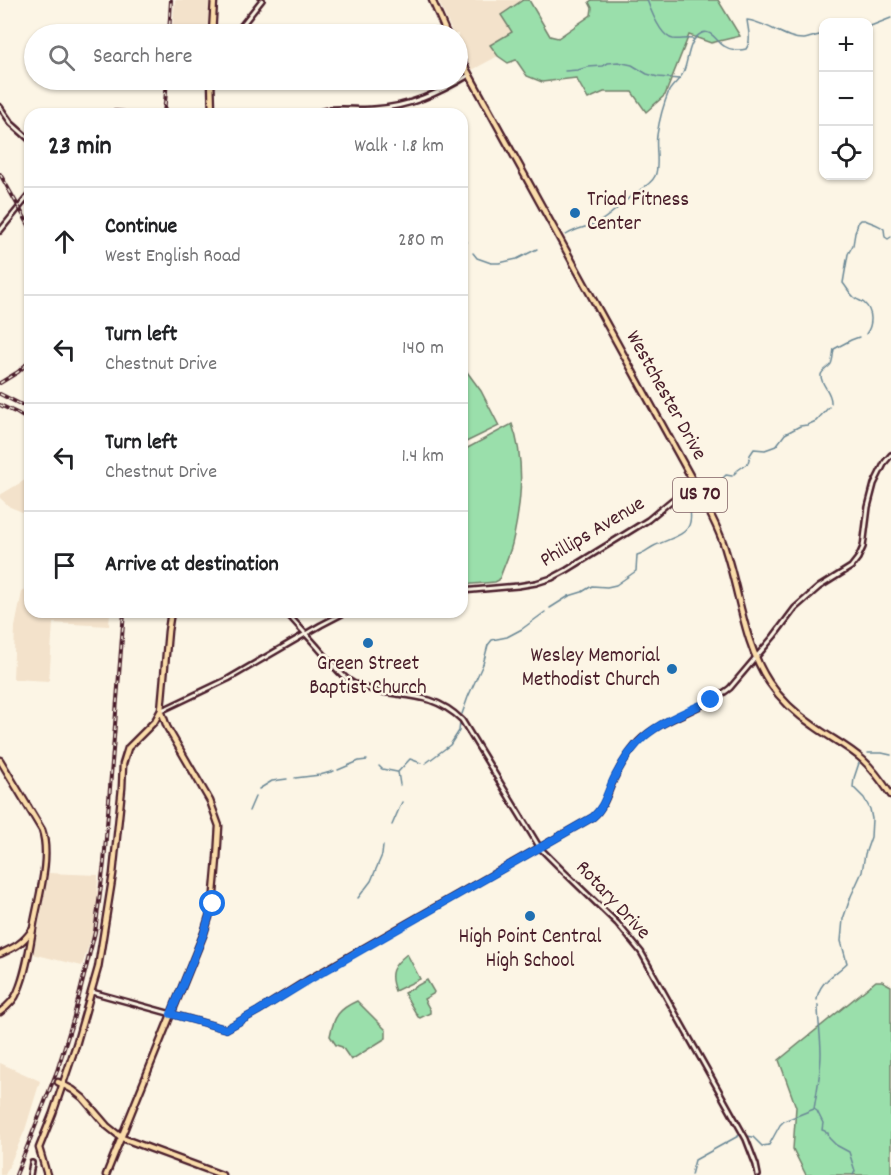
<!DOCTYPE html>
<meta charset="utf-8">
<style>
:root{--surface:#fff;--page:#f6f6f6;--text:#202124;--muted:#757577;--line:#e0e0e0}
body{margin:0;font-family:Dekko,sans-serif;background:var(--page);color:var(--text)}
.controls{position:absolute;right:18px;top:18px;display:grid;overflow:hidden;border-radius:12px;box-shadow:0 2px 4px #0004}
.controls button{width:54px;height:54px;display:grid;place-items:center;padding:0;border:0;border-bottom:2px solid var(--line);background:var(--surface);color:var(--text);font:30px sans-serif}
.stop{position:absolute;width:18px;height:18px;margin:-14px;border:4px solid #1a73e8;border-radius:50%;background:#fff}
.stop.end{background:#1a73e8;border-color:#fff;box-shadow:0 2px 6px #0008}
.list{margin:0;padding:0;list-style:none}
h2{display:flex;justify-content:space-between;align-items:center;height:78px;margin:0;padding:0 24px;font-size:26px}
h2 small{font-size:20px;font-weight:400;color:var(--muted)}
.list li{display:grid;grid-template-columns:39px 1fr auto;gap:18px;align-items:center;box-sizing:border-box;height:108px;padding:0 24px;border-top:2px solid var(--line)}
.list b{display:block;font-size:22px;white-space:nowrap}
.list p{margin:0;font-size:20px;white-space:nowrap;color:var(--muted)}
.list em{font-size:20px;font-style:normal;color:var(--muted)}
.icon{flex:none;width:33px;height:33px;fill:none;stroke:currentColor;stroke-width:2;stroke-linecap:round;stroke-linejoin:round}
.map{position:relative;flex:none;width:891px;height:1175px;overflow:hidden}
.search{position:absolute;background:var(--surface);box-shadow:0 2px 4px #0004;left:24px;top:24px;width:444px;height:66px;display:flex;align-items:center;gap:15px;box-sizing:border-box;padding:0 21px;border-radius:33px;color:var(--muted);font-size:22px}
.panel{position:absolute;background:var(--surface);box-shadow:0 2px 4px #0004;left:24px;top:108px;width:444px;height:510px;border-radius:18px}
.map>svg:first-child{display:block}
</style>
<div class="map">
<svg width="891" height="1175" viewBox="0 0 891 1175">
<rect width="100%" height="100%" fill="#fcf5e5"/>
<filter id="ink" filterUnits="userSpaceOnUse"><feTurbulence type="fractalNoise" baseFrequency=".0167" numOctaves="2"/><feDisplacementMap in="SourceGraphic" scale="12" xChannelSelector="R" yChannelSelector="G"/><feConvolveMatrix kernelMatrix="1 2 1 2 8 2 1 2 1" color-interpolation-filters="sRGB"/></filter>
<g filter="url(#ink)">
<path fill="#f3e2cb" d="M175,0H211L208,34L178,33L177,34H172Z
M438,0H523L501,15L512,33L490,45L498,56L472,70L458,44V34H453Z
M30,477V515L10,507L0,498V495Z
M30,585V612H110L109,626L53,623L49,681L13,679L15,627L22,592Z
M48,873L98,875L97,901L93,932L82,966L33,954Z
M0,1063L40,1081L25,1130L5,1175H0Z"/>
<path fill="#9adfab" stroke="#727f6b" stroke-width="1.5" d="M523,0H529L550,36L558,38L591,15L592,8L589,2L592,0H718L740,36L711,43L689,35L665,95L646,112L632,92H604L588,99L576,78L542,82L527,76L516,60L508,63L498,56L490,45L512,32L501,15Z
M462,365L481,391L499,426L462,444Z
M512,424C526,462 521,506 512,544C509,556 503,568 499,580L495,582L462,585V451Z
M407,954L420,979L395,991C388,973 392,966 407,954Z
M427,980L434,992L433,994L424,999L430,1010V1013L420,1018L418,1017L404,993Z
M876,981H882L891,986V1175H806L793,1149L796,1107L779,1060Z
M357,1001L386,1030V1038L351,1060L342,1047L336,1045L330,1036C334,1016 339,1009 357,1001Z"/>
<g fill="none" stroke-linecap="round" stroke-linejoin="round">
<path stroke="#6a8896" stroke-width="1.5" d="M647,0C651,11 661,37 673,39C680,40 686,38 693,39
M868,27L891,18
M565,71L578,70L588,67L603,66L608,63L618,62L632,65L647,74L658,77L679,79
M566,235C576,228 588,227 599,222C611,215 621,205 631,196C639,190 651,185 655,176C660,167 655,147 657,135C659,122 664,103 669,91C673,84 680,80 683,73C689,61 687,40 702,33C711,29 717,42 724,46C730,50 739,51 746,49C752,41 748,29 747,20C766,22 787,40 804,39C810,38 817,35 824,34
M462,239L467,242
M473,253L477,258L491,263H499L517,259L537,249
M866,334C873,325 873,311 864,303C861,301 857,300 855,298C850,294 847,288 843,283L848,254L853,245L855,233L858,223L861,220H865C871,223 878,224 884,229L885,237L888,239L891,237
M831,403C832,392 820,384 821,375C822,370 829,368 831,364C833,360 833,354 834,349L851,340L859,337
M704,488L716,485L726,475L732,476L738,470L748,463L750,455L754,449L765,450L776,446L785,434L800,426L807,425L816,421L829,407
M550,608L569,596L582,592L592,586L607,587L616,585L636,571L637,555C644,553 648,549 654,546C665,540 688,536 690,522C693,510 685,506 693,494
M462,714L468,697L483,664L488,645L492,640L507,637L522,629L545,612
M868,753H882L891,755
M426,763L450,745L459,731L460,722
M379,766L382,769L397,772
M338,770L359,761L367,760
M295,778L320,775L334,771
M400,785L398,772L410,759L421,763
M259,789L272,781L287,779
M249,811L255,797
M392,825L402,802
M358,898L371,881L382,855L383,846
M817,1000C818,982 835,975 847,963L841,941L843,919L851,896L862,872L865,854L871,837L872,819L870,809L864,798L853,787L854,778L859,763
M814,1109L817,1111L823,1123L822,1130L825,1131L826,1133H828L829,1138L836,1145L849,1152L855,1171L853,1175
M747,1136L753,1137L762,1146L769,1145L780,1125L784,1121L814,1109C817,1090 821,1072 821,1053C821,1037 818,1021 818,1005
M691,1175L695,1160L740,1135"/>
<defs>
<path id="minor" d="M235,34L262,0
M0,107L11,123L30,140
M107,114L116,113L125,114
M315,114C332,105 355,111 374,109C409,107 439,93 469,75
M0,231L30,194
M462,591L518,586L536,583L552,578L567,570L648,520L672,500L695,485
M286,612C297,625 309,637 320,650C330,661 340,676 353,683C392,702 426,685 462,720L540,848L564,872L617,923L641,952L746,1139L756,1165L758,1175
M161,710L167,708L228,679L321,625L346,612
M92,992L226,1029L258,1011L309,979L593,817C605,807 608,791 615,777C621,764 629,753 638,742C662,717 703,710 730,688L774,636L795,608L819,587L851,567L858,558L863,547L868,507L874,484L885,462L891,455
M30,1175L32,1163"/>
<path id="major" d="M432,0L447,34
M212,34L214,0
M458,54L698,490C708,510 720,530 726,552C740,595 744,644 769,682C781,700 796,714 814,726C830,738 848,746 863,760C874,770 883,783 891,795
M211,80L212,114
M0,760L42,830C51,856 39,896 34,923C30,945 27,970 18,991C15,999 7,1007 0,1012
M0,954C15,947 22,944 32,930
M58,1082L73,1090L83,1098L107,1126L122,1138L222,1175
M47,1175L39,1148L53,1113L76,1045L98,968L113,874L122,788L123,764L128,748L155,721L161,710
M106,1175L204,933L213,904L217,859L219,826L210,801L167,727L161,710L168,631L171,612"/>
</defs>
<use href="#minor" stroke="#4a1f2b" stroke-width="8"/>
<use href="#major" stroke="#4a1f2b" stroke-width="9"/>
<use href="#minor" stroke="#fcf5e5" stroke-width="3"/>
<use href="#major" stroke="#fbddab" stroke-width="4.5"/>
<defs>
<path id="rail" d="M169,34L171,0
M164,114L167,80
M0,174L30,227
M0,383L18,372L30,361
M0,394L30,409
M0,405L17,413L30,421
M16,1175L57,1071L73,1020L95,932L104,863L124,612"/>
</defs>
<use href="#rail" stroke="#4a1f2b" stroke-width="4"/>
<use href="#rail" stroke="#fcf5e5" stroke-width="1.5" stroke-dasharray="4.5" stroke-linecap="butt"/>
</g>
</g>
<g fill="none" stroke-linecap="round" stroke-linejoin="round" filter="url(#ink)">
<path stroke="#1a73e8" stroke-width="8" d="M213,904L204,933L171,1014L226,1029L258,1011L309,980L593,817C606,806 608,787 617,773C624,759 634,746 645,736C664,720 689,711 711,700"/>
</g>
<g fill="#1f6fb2" stroke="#fcf5e5" stroke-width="2">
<circle cx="575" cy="213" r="6"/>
<circle cx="368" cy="643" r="6"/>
<circle cx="672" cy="669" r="6"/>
<circle cx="530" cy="916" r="6"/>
</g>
<g text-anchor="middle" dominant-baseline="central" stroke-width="5" stroke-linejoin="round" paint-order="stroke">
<rect fill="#fcf5e5" stroke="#7f5f63" stroke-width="1.5" x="673" y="478" width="54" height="34" rx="4.5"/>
<g font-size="20" font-weight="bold" fill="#4a1f2b">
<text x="700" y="495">US 70</text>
</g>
<g font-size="21" fill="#4a1f2b" stroke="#fcf5e5">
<text x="587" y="201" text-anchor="start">Triad Fitness<tspan x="587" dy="24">Center</tspan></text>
<text x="660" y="657" text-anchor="end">Wesley Memorial<tspan x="660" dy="24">Methodist Church</tspan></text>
<text x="368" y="665">Green Street<tspan x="368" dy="24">Baptist Church</tspan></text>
<text x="530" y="938">High Point Central<tspan x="530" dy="24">High School</tspan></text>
</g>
<g font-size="21" fill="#4a1f2b" stroke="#fcf5e5">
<text transform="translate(665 396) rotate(61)">Westchester Drive</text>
<text transform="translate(593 533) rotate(-31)">Phillips Avenue</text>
<text transform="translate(612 901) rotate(47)">Rotary Drive</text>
</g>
</g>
</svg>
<div class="controls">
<button>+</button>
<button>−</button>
<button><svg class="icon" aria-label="locate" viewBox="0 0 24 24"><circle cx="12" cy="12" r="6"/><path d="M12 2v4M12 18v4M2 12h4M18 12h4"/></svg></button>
</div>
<div class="stop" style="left:213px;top:904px"></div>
<div class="stop end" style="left:711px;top:700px"></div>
<div class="search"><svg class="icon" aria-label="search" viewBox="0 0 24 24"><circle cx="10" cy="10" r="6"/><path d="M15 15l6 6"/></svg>Search here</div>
<section class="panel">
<h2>23 min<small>Walk · 1.8 km</small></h2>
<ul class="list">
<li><svg class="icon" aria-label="ahead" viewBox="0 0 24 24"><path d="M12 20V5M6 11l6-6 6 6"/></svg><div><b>Continue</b><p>West English Road</p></div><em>280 m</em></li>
<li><svg class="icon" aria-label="left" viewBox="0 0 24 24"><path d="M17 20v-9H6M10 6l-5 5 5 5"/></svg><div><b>Turn left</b><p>Chestnut Drive</p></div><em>140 m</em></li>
<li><svg class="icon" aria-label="left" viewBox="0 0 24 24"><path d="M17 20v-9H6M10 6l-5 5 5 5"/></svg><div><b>Turn left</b><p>Chestnut Drive</p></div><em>1.4 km</em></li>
<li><svg class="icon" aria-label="arrive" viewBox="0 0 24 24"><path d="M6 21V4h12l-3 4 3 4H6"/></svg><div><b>Arrive at destination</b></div></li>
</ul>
</section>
</div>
